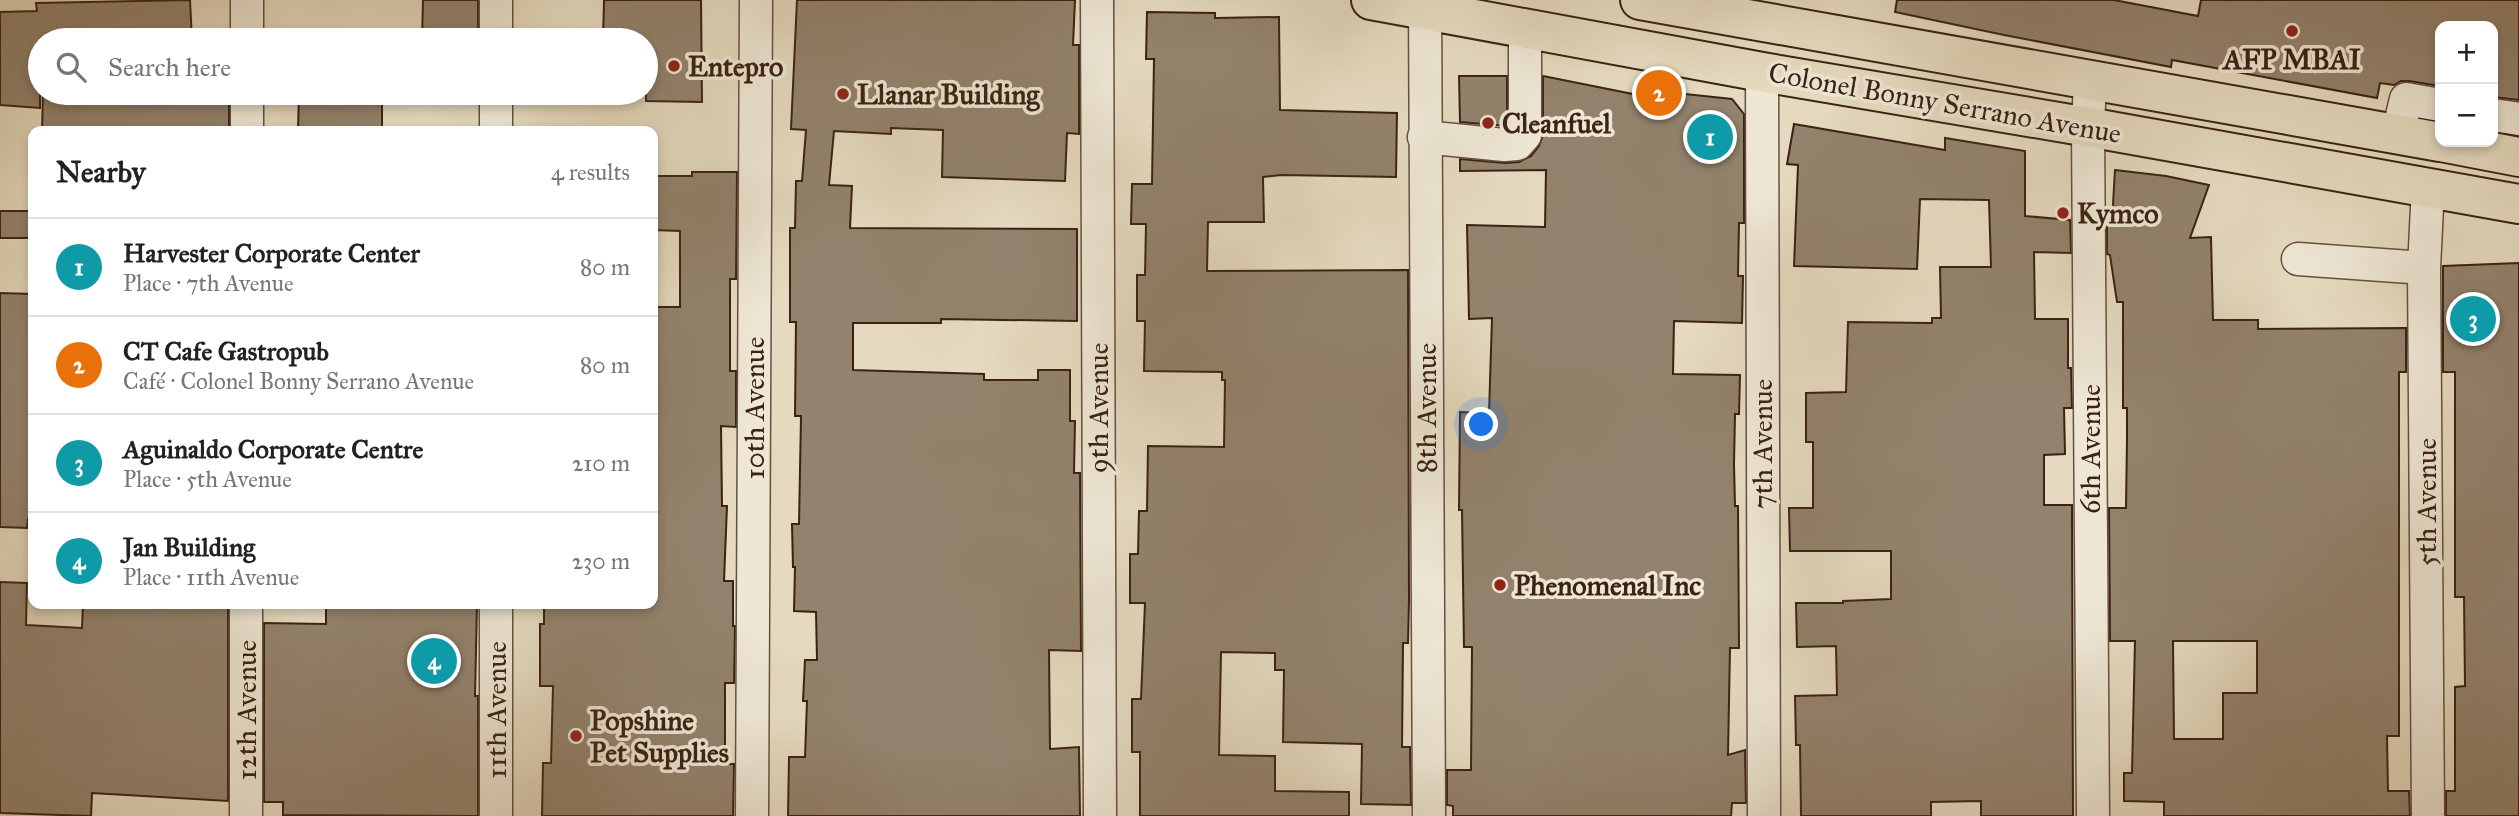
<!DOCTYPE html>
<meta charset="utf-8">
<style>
:root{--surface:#fff;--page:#f2f2f2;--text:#222;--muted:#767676;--line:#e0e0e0;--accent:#8f2418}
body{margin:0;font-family:"IM FELL Great Primer",serif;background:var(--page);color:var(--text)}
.controls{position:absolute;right:21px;top:21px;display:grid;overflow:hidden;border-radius:14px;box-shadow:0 4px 10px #0003}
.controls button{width:63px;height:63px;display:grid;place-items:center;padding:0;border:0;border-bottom:2px solid var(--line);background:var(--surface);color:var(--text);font:35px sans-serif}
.you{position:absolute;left:1482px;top:425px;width:24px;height:24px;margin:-18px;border:5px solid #fff;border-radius:50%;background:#1a73e8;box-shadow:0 0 0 10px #1a73e833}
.badge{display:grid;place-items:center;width:46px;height:46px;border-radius:50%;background:var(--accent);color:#fff;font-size:23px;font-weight:700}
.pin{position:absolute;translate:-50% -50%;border:4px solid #fff;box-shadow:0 2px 7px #0006}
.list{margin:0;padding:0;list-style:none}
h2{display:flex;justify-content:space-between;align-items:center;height:91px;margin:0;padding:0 28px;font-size:30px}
h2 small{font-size:23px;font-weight:400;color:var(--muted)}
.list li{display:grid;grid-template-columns:46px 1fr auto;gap:21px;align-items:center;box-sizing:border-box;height:98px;padding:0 28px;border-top:2px solid var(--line)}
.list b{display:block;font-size:26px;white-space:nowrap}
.list p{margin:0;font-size:23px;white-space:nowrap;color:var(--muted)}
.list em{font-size:23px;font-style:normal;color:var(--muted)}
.icon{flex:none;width:38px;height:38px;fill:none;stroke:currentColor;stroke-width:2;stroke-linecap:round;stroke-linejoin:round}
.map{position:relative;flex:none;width:2519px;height:816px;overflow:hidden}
.search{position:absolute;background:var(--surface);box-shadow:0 4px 10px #0003;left:28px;top:28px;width:630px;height:77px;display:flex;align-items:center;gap:18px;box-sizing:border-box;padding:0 24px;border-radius:38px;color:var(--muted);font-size:26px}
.panel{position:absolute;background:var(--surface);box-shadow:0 4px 10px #0003;left:28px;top:126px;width:630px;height:483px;border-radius:14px}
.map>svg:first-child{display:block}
</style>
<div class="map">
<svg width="2519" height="816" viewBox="0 0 2519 816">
<rect width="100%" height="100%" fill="#e5dabf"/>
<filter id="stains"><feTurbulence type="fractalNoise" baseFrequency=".00286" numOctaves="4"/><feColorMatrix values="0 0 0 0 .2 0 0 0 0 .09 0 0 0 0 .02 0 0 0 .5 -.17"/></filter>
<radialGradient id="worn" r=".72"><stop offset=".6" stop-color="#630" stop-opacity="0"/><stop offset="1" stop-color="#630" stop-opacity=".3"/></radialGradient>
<path fill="#93826d" stroke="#3b2214" stroke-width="2" fill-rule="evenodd" d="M190,0L192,40H40V108L0,105V12L37,11L36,3Z
M423,0H478V40H422Z
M604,0H701L702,102L646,101V40H603Z
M797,0H1075L1073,45H1079V134L1067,133L1065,181L942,177L943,130L891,128V134L834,131L829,185L852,186L850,228L1077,229V321L941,319V323H853V370L984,374V380H1038V370H1070V421H1075L1074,473H1080L1081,651L1049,650L1050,749L1079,747L1080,816H788L789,757H805L807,701H803L805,660H817L816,612L794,611L795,567H793L792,524H799L801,416H795L796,322H790V228H795L796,181H802L806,130L791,129Z
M1897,0H2114L2198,16L2201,0H2519V100L2493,97V26H2440V86L2409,81H2401L2394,85L2380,83L2377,98L2172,60L2171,67L2004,35L1895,12Z
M1147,12L1215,13V18L1279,17L1280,110L1397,113L1396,177L1281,175L1263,177L1264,222H1208L1207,271L1408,270L1409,601L1408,643H1403L1402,747H1410L1411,805L1361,804L1362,744L1283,742L1284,670H1275V653L1221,652L1219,755L1275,756V791L1349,792V816H1140V752H1132V699H1141L1145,603H1130V554H1138L1139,511H1147L1148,446L1224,447L1225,380H1222V372L1144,371L1145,321H1137V275H1145L1146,224H1131L1132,184H1152L1154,59H1146Z
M1459,76H1507V126L1460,122Z
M1543,76L1648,97V90L1732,99L1744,114V223H1739L1738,276H1743L1742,323L1674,321L1673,374L1740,375L1739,414H1735L1734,464L1735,506H1738L1739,648H1730L1728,755L1745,750L1746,803H1732L1731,816H1453V806L1447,805V770H1471L1472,647H1464L1462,510H1459L1460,412L1489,413L1492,318L1469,319L1467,225L1545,227L1546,170L1460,171V159L1505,163L1519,162L1531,156L1539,146L1543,135Z
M43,93H229V131H42Z
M299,93H382V131H298Z
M1794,124L1945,150V138L2025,151V216L2070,220L2071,253L2034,252L2035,319H2068V368H2071L2072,408H2064L2065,454L2044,455V505H2072L2073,816H1981V801L1931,802V816H1801L1800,745H1796L1795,696L1837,695L1836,646L1797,647L1796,603H1843V601L1891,599V551H1790L1789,508H1813V442H1806V393L1846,392L1848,322L1932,323V318H1941L1940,267H1991L1989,200L1920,199L1917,269L1794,266L1798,165L1787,164Z
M2115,170L2166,176L2209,185L2190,238L2211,237L2213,320H2258V329L2406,328V372H2399V736H2387L2388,791H2409L2410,816H2164V802L2124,801V773H2132L2135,641H2110L2109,508H2126L2127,439V408H2123V302H2117L2110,255L2107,254V222L2116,223L2113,204ZM2173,641H2257V693H2223V739H2174Z
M692,172H737L736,279H730V371H736V427L721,426L722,506H727L724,581H733V626H735L734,683H725V764H734L733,816H542L543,763H551L553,686H540V624H544V604H653V307H680V231L653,230V176H692Z
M0,211H33V238H0Z
M2519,263V816H2446V791H2455V687L2465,686L2464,597H2455V372H2443V266Z
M0,293L33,294V519H28L27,528L0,527Z
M0,582L27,583L26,625L82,628L83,604H228V801L92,793L91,816L0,813Z
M326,604H477L475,696H478V816L283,815V802H264V623L326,624Z"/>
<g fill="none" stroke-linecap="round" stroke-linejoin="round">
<defs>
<path id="minor" d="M496,0V40
M1097,0L1100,816
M1425,0L1429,816
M247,40V0
M1762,72L1764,816
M2090,81L2088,127L2093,816
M496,93V131
M2493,115L2519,119
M247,131V93
M2398,133L2406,99L2440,105
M1424,137L1504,145L1517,144L1525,135V29
M2298,259L2424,268
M496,604V816
M246,816V604
M752,816L756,0
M2428,816L2424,268L2428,187"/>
<path id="major" d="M1371,0L1762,72L2088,127L2519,204
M1640,0L2440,142
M2441,142L2519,157"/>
</defs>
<use href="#minor" stroke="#66503f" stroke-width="35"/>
<use href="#major" stroke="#3b2214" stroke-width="42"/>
<use href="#minor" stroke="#eee7d5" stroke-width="32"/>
<use href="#major" stroke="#e5dabf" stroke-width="38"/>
</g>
<g fill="#8f2418" stroke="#eee7d5" stroke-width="2.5">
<circle cx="2292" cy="31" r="7"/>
<circle cx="674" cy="66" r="7"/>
<circle cx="843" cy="94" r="7"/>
<circle cx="1488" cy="123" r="7"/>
<circle cx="2063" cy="213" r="7"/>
<circle cx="1500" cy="585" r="7"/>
<circle cx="576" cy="736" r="7"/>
</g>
<g text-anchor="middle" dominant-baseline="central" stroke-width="7" stroke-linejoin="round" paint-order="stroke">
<g font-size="28" font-weight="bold" fill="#3b2214" stroke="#eee7d5" text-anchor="start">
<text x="2292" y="59" text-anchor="middle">AFP MBAI</text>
<text x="688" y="66">Entepro</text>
<text x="857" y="94">Llanar Building</text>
<text x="1502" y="123">Cleanfuel</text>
<text x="2077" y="213">Kymco</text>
<text x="1514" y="585">Phenomenal Inc</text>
<text x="590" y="720">Popshine<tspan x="590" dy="32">Pet Supplies</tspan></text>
</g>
<g font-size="28" fill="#3b2214" stroke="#eee7d5">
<text transform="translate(1945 103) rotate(10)">Colonel Bonny Serrano Avenue</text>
<text transform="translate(754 408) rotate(-90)">10th Avenue</text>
<text transform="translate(1098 408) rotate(-90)">9th Avenue</text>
<text transform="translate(1426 408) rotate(-90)">8th Avenue</text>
<text transform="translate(1762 444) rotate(-90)">7th Avenue</text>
<text transform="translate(2090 449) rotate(-90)">6th Avenue</text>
<text transform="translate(2426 502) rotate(-90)">5th Avenue</text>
<text transform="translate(246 710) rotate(-90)">12th Avenue</text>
<text transform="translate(496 710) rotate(-90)">11th Avenue</text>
</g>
</g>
<rect width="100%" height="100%" filter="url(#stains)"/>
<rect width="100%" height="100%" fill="url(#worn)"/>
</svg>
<div class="controls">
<button>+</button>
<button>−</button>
</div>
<div class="you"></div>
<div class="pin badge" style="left:1710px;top:137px;background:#0f9aa8">1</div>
<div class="pin badge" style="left:1659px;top:93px;background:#e8710a">2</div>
<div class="pin badge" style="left:2473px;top:319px;background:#0f9aa8">3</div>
<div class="pin badge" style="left:434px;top:661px;background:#0f9aa8">4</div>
<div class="search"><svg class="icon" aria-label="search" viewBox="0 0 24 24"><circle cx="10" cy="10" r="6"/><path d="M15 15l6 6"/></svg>Search here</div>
<section class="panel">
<h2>Nearby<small>4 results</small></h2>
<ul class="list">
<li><span class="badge" style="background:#0f9aa8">1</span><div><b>Harvester Corporate Center</b><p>Place · 7th Avenue</p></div><em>80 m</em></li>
<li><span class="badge" style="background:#e8710a">2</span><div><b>CT Cafe Gastropub</b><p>Café · Colonel Bonny Serrano Avenue</p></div><em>80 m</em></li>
<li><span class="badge" style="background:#0f9aa8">3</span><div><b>Aguinaldo Corporate Centre</b><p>Place · 5th Avenue</p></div><em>210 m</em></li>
<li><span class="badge" style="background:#0f9aa8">4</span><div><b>Jan Building</b><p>Place · 11th Avenue</p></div><em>230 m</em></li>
</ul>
</section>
</div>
